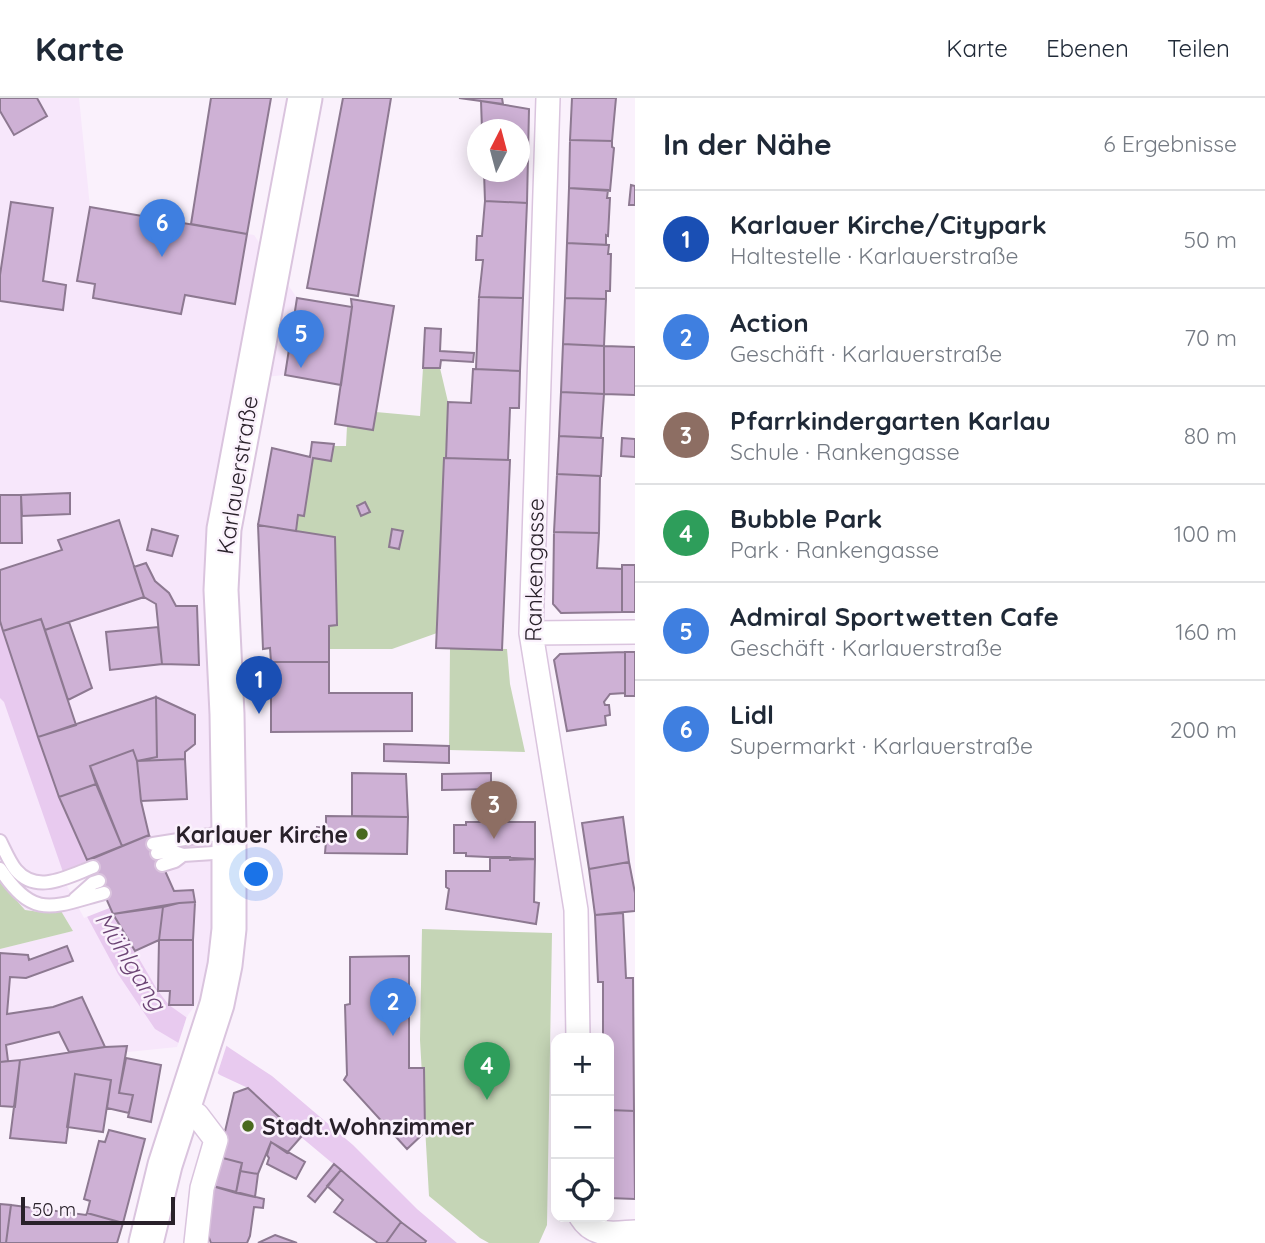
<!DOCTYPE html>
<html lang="de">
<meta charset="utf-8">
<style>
:root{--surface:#fff;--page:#f6f6f7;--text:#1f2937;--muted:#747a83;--line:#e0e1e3;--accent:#d93025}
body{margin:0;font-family:Quicksand,sans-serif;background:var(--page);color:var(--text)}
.controls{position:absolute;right:21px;bottom:21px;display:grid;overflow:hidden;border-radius:14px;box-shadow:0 4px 18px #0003}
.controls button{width:63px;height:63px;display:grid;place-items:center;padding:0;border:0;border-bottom:2px solid var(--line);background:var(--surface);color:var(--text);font:35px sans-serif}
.compass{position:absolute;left:467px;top:21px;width:63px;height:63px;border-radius:50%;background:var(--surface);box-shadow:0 4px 18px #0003;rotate:6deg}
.scale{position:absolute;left:21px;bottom:18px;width:154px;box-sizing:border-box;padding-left:7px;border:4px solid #29212a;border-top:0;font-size:19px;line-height:24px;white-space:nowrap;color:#29212a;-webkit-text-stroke:5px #faf1fc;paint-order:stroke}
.you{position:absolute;left:257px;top:777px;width:24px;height:24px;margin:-18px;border:5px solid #fff;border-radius:50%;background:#1a73e8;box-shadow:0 0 0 10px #1a73e833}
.badge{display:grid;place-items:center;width:46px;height:46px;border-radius:50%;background:var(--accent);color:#fff;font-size:23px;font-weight:700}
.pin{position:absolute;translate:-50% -58px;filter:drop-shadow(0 2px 4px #0008)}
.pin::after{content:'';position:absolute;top:37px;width:24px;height:21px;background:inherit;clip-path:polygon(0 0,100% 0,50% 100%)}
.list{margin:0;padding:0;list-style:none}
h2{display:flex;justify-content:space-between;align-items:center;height:91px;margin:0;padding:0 28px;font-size:30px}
h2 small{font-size:23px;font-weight:400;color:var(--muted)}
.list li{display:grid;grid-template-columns:46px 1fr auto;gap:21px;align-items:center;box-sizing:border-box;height:98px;padding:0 28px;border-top:2px solid var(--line)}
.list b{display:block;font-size:26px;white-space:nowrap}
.list p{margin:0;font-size:23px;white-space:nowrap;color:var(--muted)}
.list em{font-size:23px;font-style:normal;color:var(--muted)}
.icon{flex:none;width:38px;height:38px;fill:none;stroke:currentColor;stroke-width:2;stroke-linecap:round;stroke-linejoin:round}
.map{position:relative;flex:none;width:635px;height:1145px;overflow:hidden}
header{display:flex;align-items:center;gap:42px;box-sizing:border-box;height:98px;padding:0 35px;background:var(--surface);border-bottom:2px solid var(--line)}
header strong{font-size:33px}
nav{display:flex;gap:38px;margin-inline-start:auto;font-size:24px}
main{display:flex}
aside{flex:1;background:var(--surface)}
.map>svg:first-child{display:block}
</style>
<header>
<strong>Karte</strong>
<nav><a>Karte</a><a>Ebenen</a><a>Teilen</a></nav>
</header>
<main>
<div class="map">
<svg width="635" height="1145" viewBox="0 0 635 1145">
<rect width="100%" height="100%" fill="#faf1fc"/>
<path fill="#f7e7fb" d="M0,0H79L90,109L254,137L297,200L352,209L341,287L285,277L253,280L228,408L225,867L188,917L177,949L0,967V851L73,833L61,813L48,815L25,812L0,784Z"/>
<path fill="#c5d5b6" d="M423,270H440L448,304L437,535L392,551H329V528L337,527L296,433L298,417L303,418L313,360L331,363L334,348H346L347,328L373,332L376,314L420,318Z
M450,550L507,551L510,586L525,654L449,652Z
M0,784L25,812L48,815L61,813L73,833L0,851Z
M422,831L552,835L547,1127L539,1145H489L480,1140L429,1098L420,942Z"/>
<path fill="#e8caef" d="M0,523L59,699L113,816L158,893L169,907L231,951L272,978L353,1047L417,1111L457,1145H428L301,1039L248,990L220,977L182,947L155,931L118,876L63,774L4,604L0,600Z"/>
<path fill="#faf1fc" d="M89,762L112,809L84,820L60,775Z
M187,918L199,924L227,946L217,977L179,949L178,946Z"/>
<path fill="#ceb1d5" stroke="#8d7991" stroke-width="2" d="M0,0H37L47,18L14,37L0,13Z
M211,0H271L247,136L191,126Z
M343,0H391L358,198L307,190Z
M459,0H502L503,6Z
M572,0H616L612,43L570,42Z
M481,3L529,11L527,105L485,103L484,74H520V32H482Z
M570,42L612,43V49L614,50L610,93L569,90Z
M631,87L635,88V107H629Z
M569,90L608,92L607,100H610L608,138L606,137V147L567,145Z
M485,103L527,105L523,200L479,199L483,162H476L477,138H482Z
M11,104L53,110L43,183L66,187L63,212L0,203V177Z
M90,109L247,136L235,206L185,197L181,216L93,200L95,186L77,183Z
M567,145L609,147L608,156H611L610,193H606V201L565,200Z
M479,199L523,200L520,273L476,271Z
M297,200L352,209L341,287L285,277Z
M565,200L606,201L604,248L563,246Z
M351,201L394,208L373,332L335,326L352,209Z
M425,230L441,231L440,253L474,255L473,264L441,262L440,270H423Z
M563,246L604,248V296L561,294Z
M604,248L635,249V297L604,296Z
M473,271L520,273L519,310H510L508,362L446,360L448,304L471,305Z
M561,294L604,296L601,340L559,338Z
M559,338L603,340L601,378L557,376Z
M622,340L635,341V359L621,358Z
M312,344L334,346L331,363L313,360L304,418L298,417L296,433L258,427L272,350L310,359Z
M444,360L510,362L502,552L436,550Z
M557,376L600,378L599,435L554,434Z
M70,395V416L22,418L21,397Z
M0,397H21L22,445H0Z
M365,404L370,414L361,418L357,408Z
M119,422L144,499L45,532L41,521L3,533L0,523V472L62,452L58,442Z
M258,427L335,439L337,527L329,528V564H271L270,550L263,551Z
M152,431L178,438L172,458L147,452Z
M392,431L403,433L399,451L389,449Z
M554,434L599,435L597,470L622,471V514L561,515L553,506Z
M146,465L155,483L169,495L176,508H197L199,567L162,566L156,506L144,499L134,469Z
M622,467H635V514H622Z
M41,521L76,627L38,639L3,533Z
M69,524L92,590L68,602L45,532Z
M158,529L162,566L110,572L106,534Z
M625,554H635V598H625Z
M625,554V595L610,596L604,604L605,607H609L610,617L605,618L606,627L567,633L554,562L560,556Z
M271,564H329V595H412V633L271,634Z
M156,599L195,617V646L185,654V661L137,663L157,659Z
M156,599L157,659L137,663L133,652L90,668L96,686L59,699L38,639Z
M384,646L449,648V665L384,663Z
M133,652L137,663L141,703L149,737L122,748L90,668Z
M185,661L187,701L141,703L137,663Z
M352,675L406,676L408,719L352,718Z
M491,675V691L442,692V676Z
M96,686L122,748L87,762L59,699Z
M326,718L408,719L407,756L325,755L326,743H316L317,729L326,730Z
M623,719L629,764L589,771L582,725Z
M466,724H535V761L466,758V755H454V727H466Z
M149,737L174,793L193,792L195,804L179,805L113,816L89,762Z
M510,759V762L535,761L534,804L539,805L536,826L446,811L449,791L446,789V773H490V760Z
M629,764L635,795V813L595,817L589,771Z
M195,804L193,842H159L163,809L179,805Z
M163,809L159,842L135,853L113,816Z
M623,815L626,880H633L634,1013L609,1012V940H603V884H598L595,817Z
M159,842H193V907H169L170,893H158Z
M67,848L73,863L26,880L10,879L7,916L53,909L82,899L105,949L69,954L59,934L6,947L8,963L0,964V855L28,857L29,862Z
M409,858V970H424L425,1034L407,1051L344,982L347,977L345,907L350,906V859Z
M127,948L119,995L133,997L129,1015L107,1010L111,982L75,976L66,1045L10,1040L20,962L105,949Z
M126,960L161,967L151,1024L128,1019L133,997L119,995Z
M20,962L15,1009L0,1008V964Z
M75,976L111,982L103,1034L67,1029Z
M248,990L301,1039L287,1055L271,1044L258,1076L240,1073L242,1065L219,1059L234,995Z
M609,1012L634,1013L635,1101L609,1100Z
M109,1032L145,1041L123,1125L87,1115L90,1103L84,1101L99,1043L105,1044Z
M271,1044L305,1064L296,1081L267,1066L269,1060L267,1057Z
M219,1059L242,1065L236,1095L209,1087Z
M334,1066L341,1072L315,1104L308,1098Z
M341,1072L401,1124L386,1145H378L334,1114L343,1102L327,1088Z
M240,1073L258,1076L255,1099L236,1095Z
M209,1087L264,1101L263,1110L254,1109L250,1138L247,1145H211L208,1137Z
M0,1106L11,1107L6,1145H0Z
M11,1107L86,1117L87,1115L123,1125L117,1145H6Z
M401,1124L426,1143L425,1145H386Z
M275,1137L297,1145H258Z"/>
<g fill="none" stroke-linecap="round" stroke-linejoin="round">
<defs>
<path id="lane" d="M0,743C5,753 10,765 16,772C37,797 69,778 93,769
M153,746L229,734
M157,755L171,753L183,757L229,754
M162,767L175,763L183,757
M0,771C34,822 52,809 104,795
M75,801L93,785L99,783"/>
<path id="street" d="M548,0L531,535L576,812L578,940
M531,535L635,534
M184,1011L197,1017L216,1042L202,1090L196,1145
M581,1119C594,1140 614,1135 635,1134"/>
<path id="secondary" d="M146,1145L165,1067L217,906L225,867L229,831V734L227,616L221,492L224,431L305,0"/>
</defs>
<use href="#lane" stroke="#dac4de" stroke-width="16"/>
<use href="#street" stroke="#dac4de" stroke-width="26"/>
<use href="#secondary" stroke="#dac4de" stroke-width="37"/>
<use href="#lane" stroke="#fff" stroke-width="12"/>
<use href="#street" stroke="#fff" stroke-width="23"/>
<use href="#secondary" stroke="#fff" stroke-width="33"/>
</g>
<g fill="#49691f" stroke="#faf1fc" stroke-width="2.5">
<circle cx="362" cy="736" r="7"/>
<circle cx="248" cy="1028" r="7"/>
</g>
<g text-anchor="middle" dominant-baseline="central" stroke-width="5" stroke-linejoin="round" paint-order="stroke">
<g font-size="23" fill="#29212a" stroke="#faf1fc">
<text transform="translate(237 377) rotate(-81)">Karlauerstraße</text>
<text transform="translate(534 472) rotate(-89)">Rankengasse</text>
</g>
<g font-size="23" font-weight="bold" fill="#29212a" stroke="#faf1fc" text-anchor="end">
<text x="348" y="736">Karlauer Kirche</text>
<text x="262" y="1028" text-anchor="start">Stadt.Wohnzimmer</text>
</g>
<g font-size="24" font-style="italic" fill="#6c4575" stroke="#faf1fc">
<text transform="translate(131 863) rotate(58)">Mühlgang</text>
</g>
</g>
</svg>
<div class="controls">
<button>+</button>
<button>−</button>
<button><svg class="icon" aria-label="locate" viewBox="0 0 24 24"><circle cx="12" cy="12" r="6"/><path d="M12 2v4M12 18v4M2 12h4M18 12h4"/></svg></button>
</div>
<svg class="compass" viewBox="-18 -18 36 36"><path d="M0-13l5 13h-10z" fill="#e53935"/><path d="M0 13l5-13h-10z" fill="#747a83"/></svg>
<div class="scale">50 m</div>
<div class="you"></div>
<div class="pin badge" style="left:259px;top:616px;background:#1a4fb4">1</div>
<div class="pin badge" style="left:393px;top:938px;background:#3f7fe0">2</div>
<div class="pin badge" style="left:494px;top:741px;background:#8d6e63">3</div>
<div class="pin badge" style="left:487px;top:1002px;background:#2e9e5b">4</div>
<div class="pin badge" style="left:301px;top:270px;background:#3f7fe0">5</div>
<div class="pin badge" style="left:162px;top:159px;background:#3f7fe0">6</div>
</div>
<aside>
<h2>In der Nähe<small>6 Ergebnisse</small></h2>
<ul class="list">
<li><span class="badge" style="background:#1a4fb4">1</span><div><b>Karlauer Kirche/Citypark</b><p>Haltestelle · Karlauerstraße</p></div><em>50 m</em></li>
<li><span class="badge" style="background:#3f7fe0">2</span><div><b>Action</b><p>Geschäft · Karlauerstraße</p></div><em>70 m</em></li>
<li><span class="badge" style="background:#8d6e63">3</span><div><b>Pfarrkindergarten Karlau</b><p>Schule · Rankengasse</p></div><em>80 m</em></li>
<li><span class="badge" style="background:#2e9e5b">4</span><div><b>Bubble Park</b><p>Park · Rankengasse</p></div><em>100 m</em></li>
<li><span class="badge" style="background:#3f7fe0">5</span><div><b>Admiral Sportwetten Cafe</b><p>Geschäft · Karlauerstraße</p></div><em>160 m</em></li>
<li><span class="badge" style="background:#3f7fe0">6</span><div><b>Lidl</b><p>Supermarkt · Karlauerstraße</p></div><em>200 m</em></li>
</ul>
</aside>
</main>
